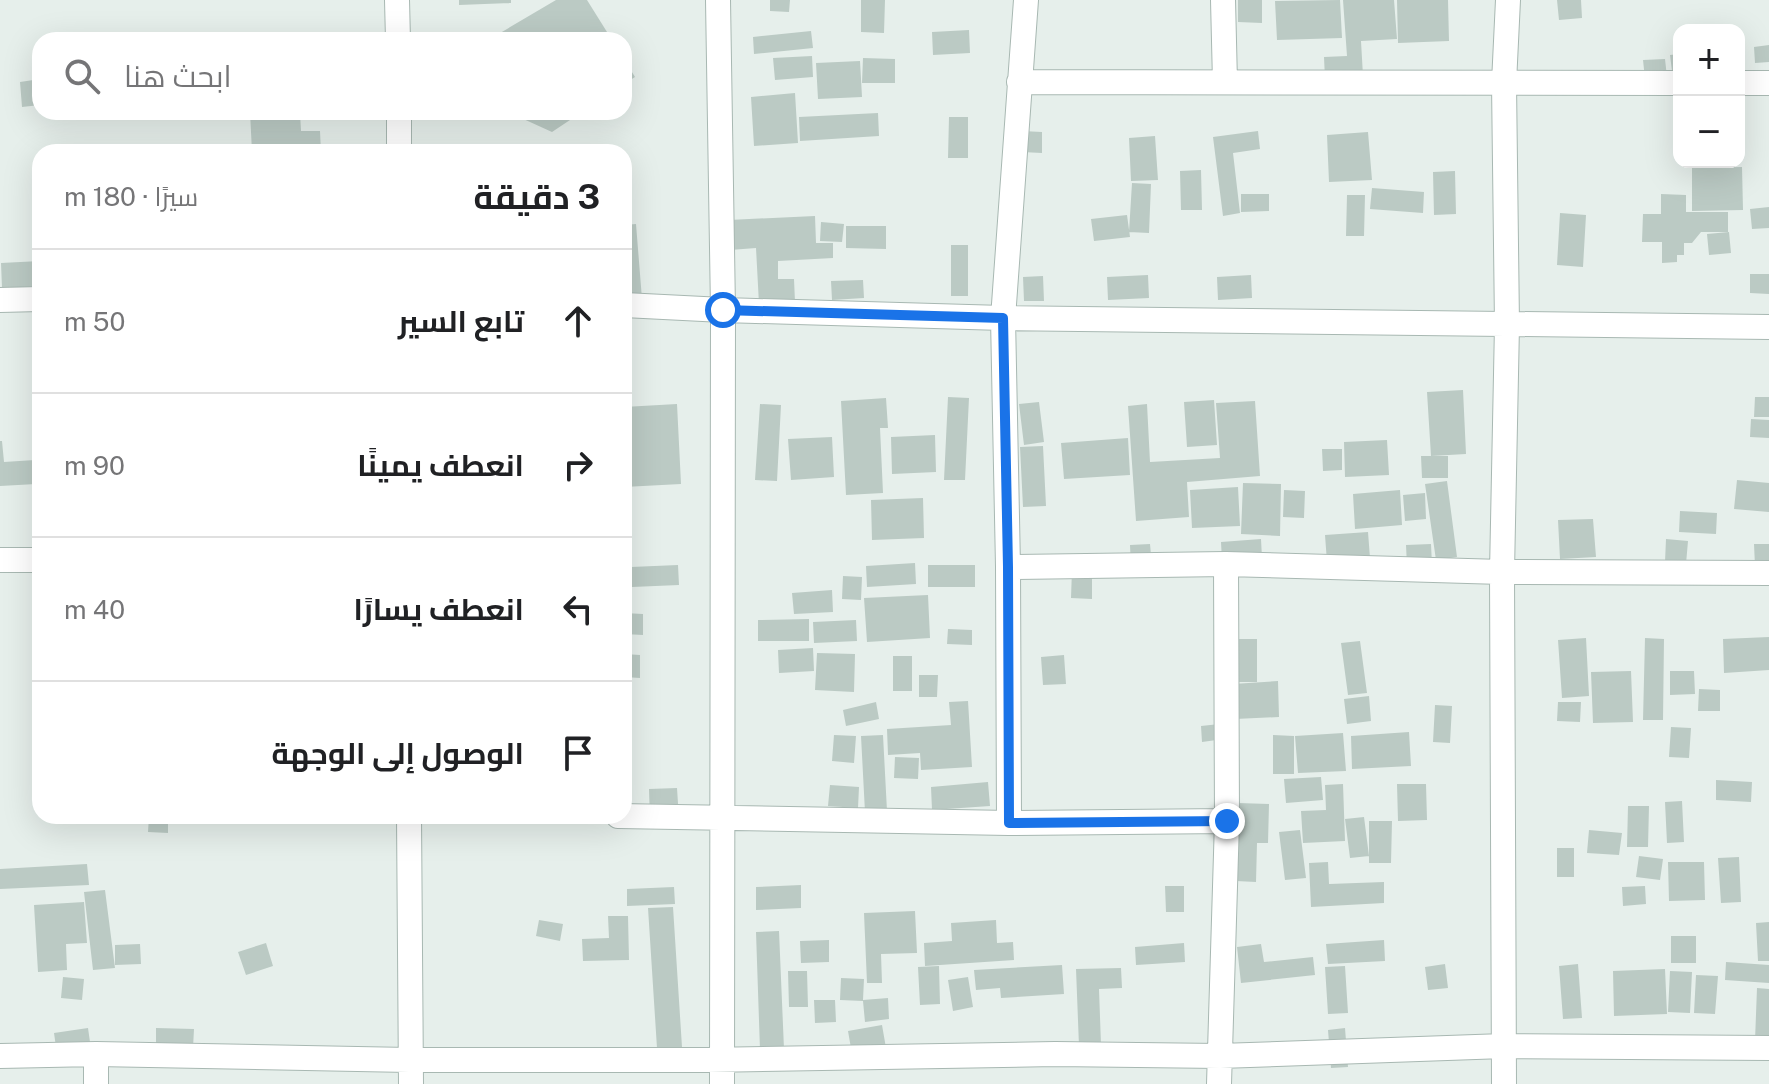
<!DOCTYPE html>
<html lang="ar">
<meta charset="utf-8">
<style>
:root{--surface:#fff;--page:#f2f2f2;--text:#202124;--muted:#757577;--line:#e0e0e0}
body{margin:0;font-family:"Public Sans",Cairo,sans-serif;background:var(--page);color:var(--text);direction:rtl}
.controls{position:absolute;right:24px;top:24px;display:grid;overflow:hidden;border-radius:16px;box-shadow:0 8px 32px #0002}
.controls button{width:72px;height:72px;display:grid;place-items:center;padding:0;border:0;border-bottom:2px solid var(--line);background:var(--surface);color:var(--text);font:40px sans-serif}
.stop{position:absolute;width:24px;height:24px;margin:-18px;border:6px solid #1a73e8;border-radius:50%;background:#fff}
.stop.end{background:#1a73e8;border-color:#fff;box-shadow:0 2px 8px #0008}
.list{margin:0;padding:0;list-style:none}
h2{display:flex;justify-content:space-between;align-items:center;height:104px;margin:0;padding:0 32px;font-size:34px}
h2 small{font-size:26px;font-weight:400;color:var(--muted)}
.list li{display:grid;grid-template-columns:52px 1fr auto;gap:24px;align-items:center;box-sizing:border-box;height:144px;padding:0 32px;border-top:2px solid var(--line)}
.list b{display:block;font-size:30px;white-space:nowrap}
.list em{font-size:26px;font-style:normal;color:var(--muted)}
.icon{flex:none;width:44px;height:44px;fill:none;stroke:currentColor;stroke-width:2;stroke-linecap:round;stroke-linejoin:round}
.map{position:relative;flex:none;width:1769px;height:1084px;overflow:hidden;direction:ltr}
.search{position:absolute;background:var(--surface);box-shadow:0 8px 32px #0002;left:32px;top:32px;width:600px;height:88px;display:flex;align-items:center;gap:20px;box-sizing:border-box;padding:0 28px;border-radius:24px;color:var(--muted);font-size:30px}
.panel{position:absolute;background:var(--surface);box-shadow:0 8px 32px #0002;left:32px;top:144px;width:600px;height:680px;border-radius:24px;direction:rtl}
.map>svg:first-child{display:block}
</style>
<div class="map">
<svg width="1769" height="1084" viewBox="0 0 1769 1084">
<rect width="100%" height="100%" fill="#e6efeb"/>
<path fill="#bbcac4" d="M459,0H511V3L459,5Z
M556,0H587L612,40H496L495,36Z
M770,0H790L789,12L770,11Z
M861,0H885L884,33L861,32Z
M1238,0H1262V23L1238,22Z
M1340,0L1342,38L1277,40L1275,1Z
M1343,0H1394L1397,39L1361,41L1363,76L1325,79L1324,57L1347,56Z
M1397,0H1448L1449,41L1398,43Z
M1557,0H1581L1582,18L1559,20Z
M969,30L970,53L933,55L932,32Z
M811,31L813,48L754,54L753,37Z
M1769,45V62L1755,63L1754,47Z
M1679,54V70L1672,71L1670,55Z
M812,56L813,77L775,80L773,58Z
M863,58L895,59V83H862Z
M624,59L635,77L624,84Z
M1665,59L1667,77L1645,79L1643,60Z
M860,61L862,97L818,99L816,63Z
M40,79V105L22,107L20,82Z
M795,93L798,143L754,146L751,97Z
M250,112H300L301,131H320L321,152H252Z
M508,112H582L552,132Z
M878,113L879,136L800,141L799,117Z
M949,117H968V158H948Z
M1022,131L1042,132V153L1022,152Z
M1258,131L1260,149L1233,153L1240,213L1223,216L1213,137Z
M1368,132L1372,180L1329,182L1327,135Z
M1155,136L1158,180L1131,181L1129,138Z
M1742,167L1743,210L1692,211V168Z
M1201,170L1202,210H1181L1180,171Z
M1455,171L1456,214L1434,215L1433,172Z
M1132,183L1151,184L1149,233L1129,232Z
M1372,188L1424,192L1423,213L1370,209Z
M1241,194H1269V211L1241,212Z
M1661,194L1686,195V212H1728V232H1701L1692,243H1684V255H1677V262L1662,263V242H1642L1643,214H1661Z
M1347,195H1365L1364,236H1346Z
M1769,207V228L1752,229L1750,209Z
M1560,213L1586,215L1583,267L1557,265Z
M1127,215L1130,237L1094,241L1091,219Z
M815,216L816,243H833V258L778,261V279H794L795,302L759,304L756,248L730,250L729,220Z
M821,222L844,224L842,242L820,241Z
M636,224L642,299L624,300V225Z
M846,226H886V249L846,248Z
M1729,232L1731,253L1709,255L1707,234Z
M951,245H968V296H951Z
M40,261V286L2,288L1,263Z
M1750,274H1769V294L1750,293Z
M1148,275L1149,298L1108,300L1107,277Z
M1251,275L1252,298L1218,300L1217,277Z
M1043,276L1044,301H1024L1023,277Z
M863,280L864,298L832,300L831,281Z
M1463,390L1466,454L1431,456L1427,392Z
M948,397L969,398L965,480H944Z
M1755,397H1769V417H1754Z
M886,398L888,428H880L883,493L846,495L841,401Z
M1214,400L1217,445L1187,447L1184,402Z
M1255,401L1260,476L1187,482L1189,517L1136,521L1128,406L1147,404L1150,462L1220,458L1216,403Z
M1039,402L1044,442L1024,445L1019,404Z
M677,404L681,484L624,487V407Z
M760,404L781,405L777,481L755,480Z
M1751,419L1769,420V438L1750,437Z
M935,435L936,472L892,474L891,437Z
M832,437L834,477L791,480L788,439Z
M1128,438L1130,475L1064,479L1061,443Z
M1387,440L1389,475L1345,477L1344,442Z
M0,441H2L4,462L35,460L36,484L0,486Z
M1043,446L1046,506L1023,507L1020,447Z
M1322,449H1342V470L1323,471Z
M1421,456H1448V478H1422Z
M1737,480L1769,483V512L1734,509Z
M1447,481L1457,557L1436,560L1425,484Z
M1243,483L1281,484L1280,536L1241,534Z
M1238,487L1240,526L1192,528L1190,490Z
M1284,490L1305,491L1304,518L1283,517Z
M1400,490L1402,525L1355,529L1353,494Z
M1425,493L1426,519L1405,521L1403,495Z
M923,498L924,538L872,540L871,500Z
M1680,511L1717,513L1716,534L1679,532Z
M1593,519L1596,557L1560,559L1558,520Z
M1368,532L1370,558L1327,562L1325,535Z
M1261,539L1262,558L1222,561L1221,542Z
M1666,539L1688,541L1686,564L1665,562Z
M1150,544L1152,566L1131,567L1130,545Z
M1431,544L1432,565L1407,566L1406,545Z
M1754,544H1769V565L1755,566Z
M915,563L916,584L867,587L866,566Z
M678,565L679,585L632,587L631,567Z
M928,565H975V587H928Z
M1072,569L1092,570V599L1071,598Z
M843,576L862,577L861,600L842,599Z
M832,590L833,612L794,614L792,593Z
M928,595L930,638L867,642L864,598Z
M624,613L643,614V635L624,634Z
M809,619V641H758V620Z
M856,620L857,641L814,643L813,622Z
M948,629L972,630V645L947,644Z
M1769,637V670L1724,673L1723,639Z
M1586,638L1589,696L1562,698L1558,640Z
M1645,638L1664,639L1663,720H1643Z
M1235,639H1257V682H1236Z
M1360,641L1367,693L1348,695L1341,643Z
M813,648L814,671L779,673L778,650Z
M817,653L855,654L854,692L815,690Z
M624,654L640,655V678L624,677Z
M1064,655L1066,684L1043,685L1041,657Z
M893,656H912V691H893Z
M1631,671L1633,722L1593,723L1591,672Z
M1670,671H1694L1695,694L1670,695Z
M919,675H938L937,697H919Z
M1278,681L1279,717L1235,719L1233,684Z
M1699,689L1720,690V711H1698Z
M1369,696L1371,721L1347,724L1344,699Z
M968,701L972,767L921,770L920,753L888,755L887,729L951,725L949,702Z
M876,702L879,719L846,726L843,710Z
M1558,702H1581L1580,722L1557,721Z
M1435,705L1452,706L1450,743L1433,742Z
M1229,723L1231,738L1202,742L1201,726Z
M1671,727L1691,728L1689,758L1669,757Z
M1409,732L1411,766L1352,769L1351,736Z
M1343,733L1346,771L1298,773L1295,736Z
M834,735L856,736L854,763L832,761Z
M883,735L887,811L865,812L861,736Z
M1273,735L1294,736V774H1273Z
M895,757L919,758L918,779L894,778Z
M1321,777L1323,800L1286,803L1284,779Z
M1716,780L1752,782L1751,802L1716,800Z
M988,782L990,806L932,810L931,787Z
M1343,784L1345,841L1303,843L1301,811L1326,810L1325,785Z
M1397,784H1426L1427,820L1398,821Z
M830,785L859,787L858,808L828,806Z
M677,788L679,819L650,820L649,789Z
M1682,801L1684,842L1667,843L1665,802Z
M1238,803L1269,804L1268,843H1257L1256,882L1236,881Z
M1628,806H1649L1648,847H1627Z
M149,816H168V833L148,832Z
M1364,817L1369,856L1350,858L1345,819Z
M1369,821H1392L1391,863H1369Z
M1300,830L1306,878L1285,880L1279,832Z
M1589,830L1622,833L1619,855L1587,853Z
M1557,848H1574V877H1557Z
M1639,856L1663,859L1660,880L1636,877Z
M1739,857L1741,902L1721,903L1718,858Z
M1328,862L1329,884L1384,882V903L1311,907L1309,863Z
M1668,862H1704L1705,900L1669,901Z
M87,864L89,885L0,889V869Z
M801,885V908L756,910V887Z
M1165,886H1184V912H1166Z
M1645,886L1646,904L1623,906L1622,887Z
M674,887L675,904L627,906V889Z
M105,890L115,968L93,970L84,892Z
M84,902L87,943L66,944L67,970L38,972L34,905Z
M673,907L682,1047L657,1048L648,908Z
M915,911L917,953L881,954L882,983H867L864,913Z
M608,916H628L629,960L583,961L582,939L609,938Z
M539,920L563,924L560,941L536,936Z
M996,920L997,943L1013,942L1014,960L925,966L924,943L952,941L951,923Z
M1769,922V961H1758L1756,923Z
M779,931L784,1049L760,1050L756,932Z
M1671,936H1696V963H1671Z
M829,940V962L801,963L800,941Z
M1384,940L1385,961L1328,964L1326,944Z
M266,943L273,966L246,975L238,952Z
M1184,943L1185,962L1136,965L1135,947Z
M140,944L141,964L115,965V945Z
M1261,944L1264,962L1313,957L1315,975L1241,983L1237,947Z
M1726,962L1769,965V983L1725,980Z
M1445,964L1448,988L1428,990L1425,967Z
M1578,964L1582,1018L1563,1019L1559,966Z
M1062,965L1064,994L1001,998L1000,988L976,990L974,970Z
M939,966L940,1004L920,1005L918,967Z
M1345,966L1348,1013L1328,1014L1325,967Z
M1121,968L1122,988L1099,989L1101,1045L1079,1046L1076,969Z
M1665,969L1667,1014L1614,1016L1613,971Z
M788,971H807L808,1007H789Z
M1670,971L1692,972L1690,1013L1668,1012Z
M1696,975L1718,976L1715,1014L1694,1013Z
M63,977L84,979L82,1000L61,998Z
M968,977L973,1007L953,1011L948,980Z
M841,978L864,979L863,1000L888,998L889,1019L865,1022L863,1001L840,1000Z
M1757,988L1769,989V1041H1755Z
M814,1000H835L836,1022L815,1023Z
M882,1025L886,1048L852,1054L848,1031Z
M88,1028L91,1049L57,1054L54,1033Z
M156,1028L194,1029L193,1048L156,1047Z
M1345,1028L1348,1067L1331,1068L1328,1030Z"/>
<g fill="none" stroke-linecap="round" stroke-linejoin="round">
<defs>
<path id="minor" d="M397,0L398,40
M718,0L723,310L722,1084
M1223,0L1225,82
M1019,82L1679,83
M1739,83H1769
M399,112V152
M0,300L40,299
M624,305L723,310L1003,318L1769,327
M0,560H40
M1008,567L1226,564L1502,572L1769,573
M409,816L411,1084
M618,816L1009,823L1227,821
M1009,823L1008,567L1003,318L1026,0
M0,1056L96,1054L409,1060H707L1055,1054L1220,1056L1504,1046L1769,1048
M96,1084V1054
M1219,1084L1227,821L1226,564
M1504,1084L1502,572L1507,325L1504,83L1508,0"/>
</defs>
<use href="#minor" stroke="#a8b8b2" stroke-width="26"/>
<use href="#minor" stroke="#fff" stroke-width="24"/>
</g>
<g fill="none" stroke-linecap="round" stroke-linejoin="round">
<path stroke="#1a73e8" stroke-width="10" d="M723,310L1003,318L1008,567L1009,823L1227,821"/>
</g>
</svg>
<div class="controls">
<button>+</button>
<button>−</button>
</div>
<div class="stop" style="left:723px;top:310px"></div>
<div class="stop end" style="left:1227px;top:821px"></div>
<div class="search"><svg class="icon" aria-label="search" viewBox="0 0 24 24"><circle cx="10" cy="10" r="6"/><path d="M15 15l6 6"/></svg>ابحث هنا</div>
<section class="panel">
<h2>3 دقيقة<small>سيرًا · 180 m</small></h2>
<ul class="list">
<li><svg class="icon" aria-label="ahead" viewBox="0 0 24 24"><path d="M12 20V5M6 11l6-6 6 6"/></svg><div><b>تابع السير</b></div><em>50 m</em></li>
<li><svg class="icon" aria-label="right" viewBox="0 0 24 24"><path d="M7 20v-9h11M14 6l5 5-5 5"/></svg><div><b>انعطف يمينًا</b></div><em>90 m</em></li>
<li><svg class="icon" aria-label="left" viewBox="0 0 24 24"><path d="M17 20v-9H6M10 6l-5 5 5 5"/></svg><div><b>انعطف يسارًا</b></div><em>40 m</em></li>
<li><svg class="icon" aria-label="arrive" viewBox="0 0 24 24"><path d="M6 21V4h12l-3 4 3 4H6"/></svg><div><b>الوصول إلى الوجهة</b></div></li>
</ul>
</section>
</div>
